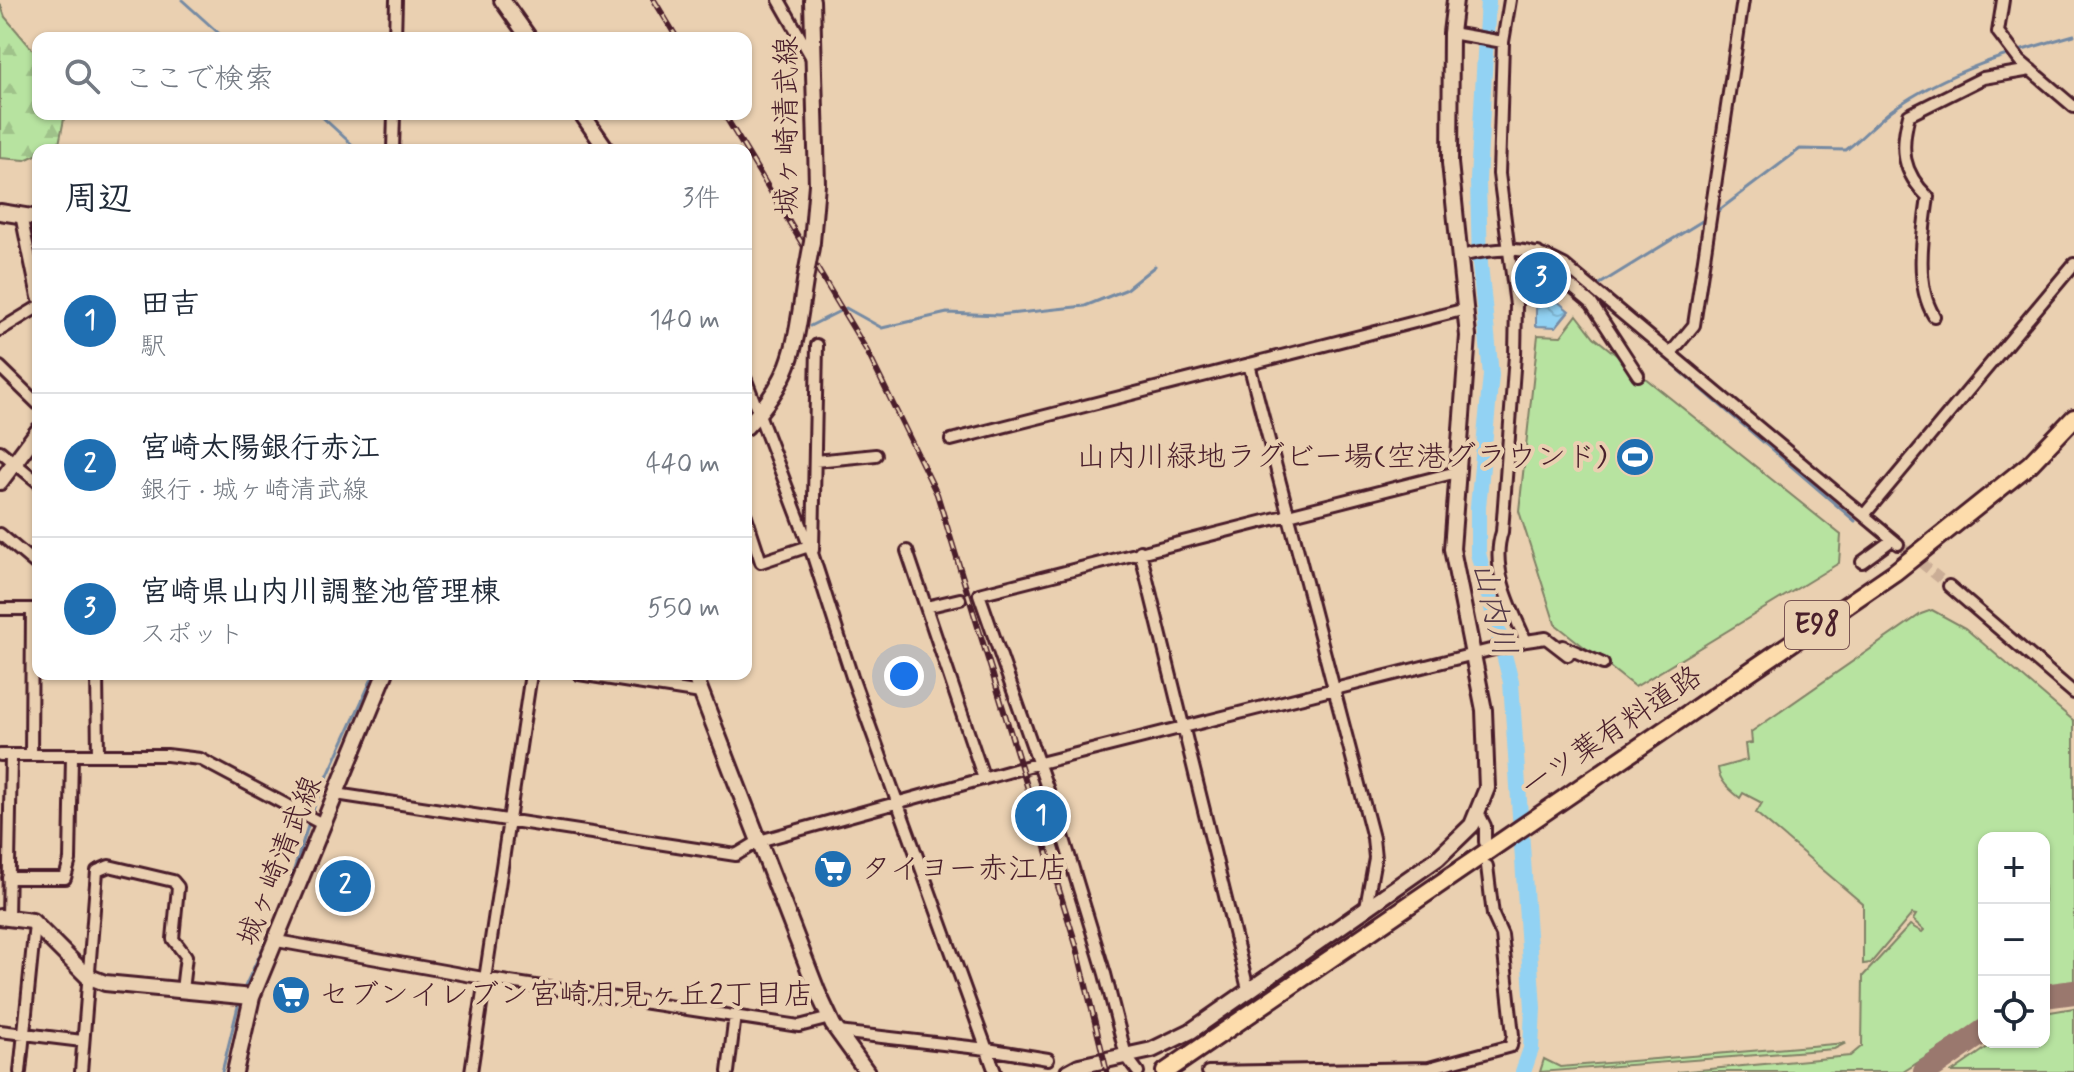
<!DOCTYPE html>
<html lang="ja">
<meta charset="utf-8">
<style>
:root{--surface:#fff;--page:#f6f6f7;--text:#1f2937;--muted:#747a83;--line:#e0e1e3;--accent:#1f6fb2}
body{margin:0;font-family:Mynerve,"Klee One",sans-serif;background:var(--page);color:var(--text)}
.controls{position:absolute;right:24px;bottom:24px;display:grid;overflow:hidden;border-radius:16px;box-shadow:0 2px 6px #0004}
.controls button{width:72px;height:72px;display:grid;place-items:center;padding:0;border:0;border-bottom:2px solid var(--line);background:var(--surface);color:var(--text);font:40px sans-serif}
.you{position:absolute;left:904px;top:676px;width:28px;height:28px;margin:-20px;border:6px solid #fff;border-radius:50%;background:#1a73e8;box-shadow:0 0 0 12px #1a73e833}
.badge{display:grid;place-items:center;width:52px;height:52px;border-radius:50%;background:var(--accent);color:#fff;font-size:26px;font-weight:700}
.pin{position:absolute;translate:-50% -50%;border:4px solid #fff;box-shadow:0 2px 8px #0006}
.list{margin:0;padding:0;list-style:none}
h2{display:flex;justify-content:space-between;align-items:center;height:104px;margin:0;padding:0 32px;font-size:34px}
h2 small{font-size:26px;font-weight:400;color:var(--muted)}
.list li{display:grid;grid-template-columns:52px 1fr auto;gap:24px;align-items:center;box-sizing:border-box;height:144px;padding:0 32px;border-top:2px solid var(--line)}
.list b{display:block;font-size:30px;white-space:nowrap}
.list p{margin:0;font-size:26px;white-space:nowrap;color:var(--muted)}
.list em{font-size:26px;font-style:normal;color:var(--muted)}
.icon{flex:none;width:44px;height:44px;fill:none;stroke:currentColor;stroke-width:2;stroke-linecap:round;stroke-linejoin:round}
.map{position:relative;flex:none;width:2074px;height:1072px;overflow:hidden}
.search{position:absolute;background:var(--surface);box-shadow:0 2px 6px #0004;left:32px;top:32px;width:720px;height:88px;display:flex;align-items:center;gap:20px;box-sizing:border-box;padding:0 28px;border-radius:16px;color:var(--muted);font-size:30px}
.panel{position:absolute;background:var(--surface);box-shadow:0 2px 6px #0004;left:32px;top:144px;width:720px;height:536px;border-radius:16px}
.map>svg:first-child{display:block}
</style>
<div class="map">
<svg width="2074" height="1072" viewBox="0 0 2074 1072">
<defs>
<pattern id="forest-firs" width="22" height="20" patternUnits="userSpaceOnUse" patternTransform="scale(2)"><rect width="22" height="20" fill="#b7e3a0"/><path d="M5 1l3.5 6h-7zM16 11l3.5 6h-7z" fill="#9fc28a"/></pattern>
<pattern id="water-waves" width="16" height="10" patternUnits="userSpaceOnUse" patternTransform="scale(2)"><rect width="16" height="10" fill="#92d2f3"/><path d="M0 5q4-4 8 0t8 0" fill="none" stroke="#7fb4d0"/></pattern>
</defs>
<rect width="100%" height="100%" fill="#ead0b1"/>
<filter id="ink" filterUnits="userSpaceOnUse"><feTurbulence type="fractalNoise" baseFrequency=".0125" numOctaves="2"/><feDisplacementMap in="SourceGraphic" scale="16" xChannelSelector="R" yChannelSelector="G"/><feConvolveMatrix kernelMatrix="1 2 1 2 8 2 1 2 1" color-interpolation-filters="sRGB"/></filter>
<g filter="url(#ink)">
<path fill="#b7e3a0" stroke="#808166" stroke-width="2" d="M1577,315L1594,337L1841,535L1839,563L1635,687L1555,624L1519,511L1538,335L1561,336Z
M1932,610L1965,628L2074,721V983L2044,987V838H1984V1020L1903,1072H1677L1850,1056L1862,1046L1863,976L1910,925L1922,932L1924,930L1913,920L1916,915L1912,914L1871,963L1863,964V904L1756,813L1762,803L1743,793L1740,798C1730,790 1719,781 1718,768L1747,760L1745,744L1752,743L1751,732L1921,614Z
M2074,1008V1072H1952L1995,1042H2044V1013Z
M1846,1043L1834,1049L1540,1072L1544,1059L1560,1067Z"/>
<path fill="url(#forest-firs)" stroke="#808166" stroke-width="2" d="M0,3L5,17L38,56V114H65L59,144L38,150V154L25,160L0,158Z"/>
<path fill="url(#water-waves)" stroke="#758aa3" stroke-width="2" d="M1536,297L1541,302L1556,300L1569,311L1556,327L1536,326Z"/>
<g fill="none" stroke-linecap="round" stroke-linejoin="round">
<path stroke="#758aa3" stroke-width="3" d="M182,0L224,38
M319,114L358,150
M1714,214L1800,149L1846,150C1862,138 1876,122 1892,110C1947,71 2010,53 2074,35
M1595,287L1707,218
M1600,302L1855,521
M810,326L846,308L882,328L947,313L999,315L1085,306L1125,290L1155,266
M283,904L315,804L374,674
M243,991L280,911
M222,1072L239,1002"/>
<path stroke="#92d2f3" stroke-width="16" d="M1488,0L1478,180L1480,264L1491,375L1478,507V553L1511,682L1533,1008L1531,1049L1523,1072"/>
<path stroke="#9a786e" stroke-width="24" d="M2044,996L2074,992
M1925,1072L1984,1031"/>
<path stroke="#caad96" stroke-width="10" stroke-dasharray="10 5" stroke-linecap="butt" d="M1898,544L1949,586"/>
<defs>
<path id="street" d="M779,0L812,58
M1510,0L1503,42L1499,174L1516,305L1515,355L1502,532C1490,568 1511,608 1526,641
M2003,0L1998,32L2020,61L2074,107
M1451,33L1503,42
M395,38L396,0
M393,150L394,114
M21,215L38,297
M1538,253L1536,257L1591,303L1638,375
M1460,256C1500,247 1527,245 1564,265L1898,544
M1934,316C1914,284 1923,233 1928,197C1902,172 1900,149 1909,115L1983,78L2031,70
M0,330L38,307
M1671,353L1694,325L1743,0
M1249,364L1373,838L1375,858L1366,907
M0,367L38,404
M746,380L813,556L852,677L995,1072
M951,440L1466,309
M0,451L38,482
M815,461L876,455
M1864,515L2074,264
M746,516L761,562L809,546
M0,534L38,566
M813,550L817,345
M907,551L984,779
M1140,551L1249,993
M1862,562L1892,540
M1949,586L2074,693
M926,607L960,599
M0,609H38
M1563,646L1603,664
M97,674L98,755
M579,674L701,693
M0,755H167L200,759L324,825
M31,755L32,609
M336,794L736,855L759,841L1040,763L1526,641L1546,638L1568,655
M1479,814L1485,826V842
M8,878H65L70,860L72,756
M8,918L11,756
M277,941L483,978L799,1026L830,1018
M0,1031L82,1041
M838,1032L987,1049L1048,1059
M20,1072L35,924
M81,1072L97,871L109,866L173,881L178,887L173,939L186,956L182,990
M471,1072L531,674
M728,1072L735,1015
M1138,1072L1126,1056L1105,974L1057,816L979,594L1457,472
M1208,1072L1429,1068L1511,1046L1513,1035L1502,935L1493,915L1487,866"/>
<path id="secondary" d="M502,0L529,38
M582,114L607,150
M0,212L38,218
M812,242L817,184L812,0
M746,427C796,375 795,343 806,275
M0,482L38,431
M694,674L818,993L833,1025L867,1072
M0,917L32,921L87,976L105,983L252,997
M235,1072L252,997L385,674
M1068,1072L1079,1066L1152,1050L1191,1031L1438,858L1472,825L1487,788L1484,710L1452,549L1468,336L1450,163L1451,33L1455,0"/>
<path id="primary" d="M1165,1072L1895,572L2030,464L2074,418"/>
</defs>
<use href="#street" stroke="#4a1f2b" stroke-width="16"/>
<use href="#secondary" stroke="#4a1f2b" stroke-width="20"/>
<use href="#primary" stroke="#4a1f2b" stroke-width="22"/>
<use href="#street" stroke="#ead0b1" stroke-width="10"/>
<use href="#secondary" stroke="#ead0b1" stroke-width="14"/>
<use href="#primary" stroke="#fddcac" stroke-width="16"/>
<defs>
<path id="rail" d="M654,0L677,38
M724,114L867,351L937,494L1077,948L1107,1072"/>
</defs>
<use href="#rail" stroke="#4a1f2b" stroke-width="6"/>
<use href="#rail" stroke="#ead0b1" stroke-width="3" stroke-dasharray="9" stroke-linecap="butt"/>
<defs>
<path id="secondary-bridge" d="M806,275L812,242"/>
</defs>
<use href="#secondary-bridge" stroke="#4a1f2b" stroke-width="20" stroke-linecap="butt"/>
<use href="#secondary-bridge" stroke="#ead0b1" stroke-width="14"/>
</g>
</g>
<defs>
<symbol id="stadium-disc" viewBox="-11 -11 22 22"><circle r="9.5" fill="#1f6fb2" stroke="#ead0b1"/><path d="M0-5a6.5 5 0 1 0 0 10a6.5 5 0 1 0 0-10ZM-3.5-1.8h7v3.6h-7Z" fill="#fff"/></symbol>
<symbol id="supermarket-disc" viewBox="-11 -11 22 22"><circle r="9.5" fill="#1f6fb2" stroke="#ead0b1"/><path d="M-6-5.5h2.5l.6 2H6L4.5 2H-2.5L-4.4-4H-6ZM-1.5 3.2a1.3 1.3 0 1 0 .1 0ZM3 3.2a1.3 1.3 0 1 0 .1 0Z" fill="#fff"/></symbol>
</defs>
<g fill-rule="evenodd">
<use href="#stadium-disc" x="1613" y="435" width="44" height="44"/>
<use href="#supermarket-disc" x="811" y="847" width="44" height="44"/>
<use href="#supermarket-disc" x="269" y="973" width="44" height="44"/>
</g>
<g text-anchor="middle" dominant-baseline="central" stroke-width="8" stroke-linejoin="round" paint-order="stroke">
<rect fill="#ead0b1" stroke="#7a5453" stroke-width="2" x="1785" y="601" width="64" height="48" rx="6"/>
<g font-size="28" font-weight="bold" fill="#4a1f2b">
<text x="1817" y="625">E98</text>
</g>
<g font-size="30" fill="#4a1f2b" stroke="#ead0b1">
<text transform="translate(787 126) rotate(-90)">城ヶ崎清武線</text>
<text transform="translate(1612 732) rotate(-34)">一ツ葉有料道路</text>
<text transform="translate(280 861) rotate(-68)">城ヶ崎清武線</text>
</g>
<g font-size="30" fill="#4a1f2b" stroke="#ead0b1" text-anchor="start">
<text x="1607" y="457" text-anchor="end">山内川緑地ラグビー場(空港グラウンド)</text>
<text x="861" y="869">タイヨー赤江店</text>
<text x="319" y="995">セブンイレブン宮崎月見ヶ丘2丁目店</text>
</g>
<g font-size="32" font-style="italic" fill="#553a49" stroke="#ead0b1">
<text transform="translate(1493 609) rotate(76)">山内川</text>
</g>
</g>
</svg>
<div class="controls">
<button>+</button>
<button>−</button>
<button><svg class="icon" aria-label="locate" viewBox="0 0 24 24"><circle cx="12" cy="12" r="6"/><path d="M12 2v4M12 18v4M2 12h4M18 12h4"/></svg></button>
</div>
<div class="you"></div>
<div class="pin badge" style="left:1041px;top:816px">1</div>
<div class="pin badge" style="left:345px;top:886px">2</div>
<div class="pin badge" style="left:1541px;top:278px">3</div>
<div class="search"><svg class="icon" aria-label="search" viewBox="0 0 24 24"><circle cx="10" cy="10" r="6"/><path d="M15 15l6 6"/></svg>ここで検索</div>
<section class="panel">
<h2>周辺<small>3件</small></h2>
<ul class="list">
<li><span class="badge">1</span><div><b>田吉</b><p>駅</p></div><em>140 m</em></li>
<li><span class="badge">2</span><div><b>宮崎太陽銀行赤江</b><p>銀行 · 城ヶ崎清武線</p></div><em>440 m</em></li>
<li><span class="badge">3</span><div><b>宮崎県山内川調整池管理棟</b><p>スポット</p></div><em>550 m</em></li>
</ul>
</section>
</div>
